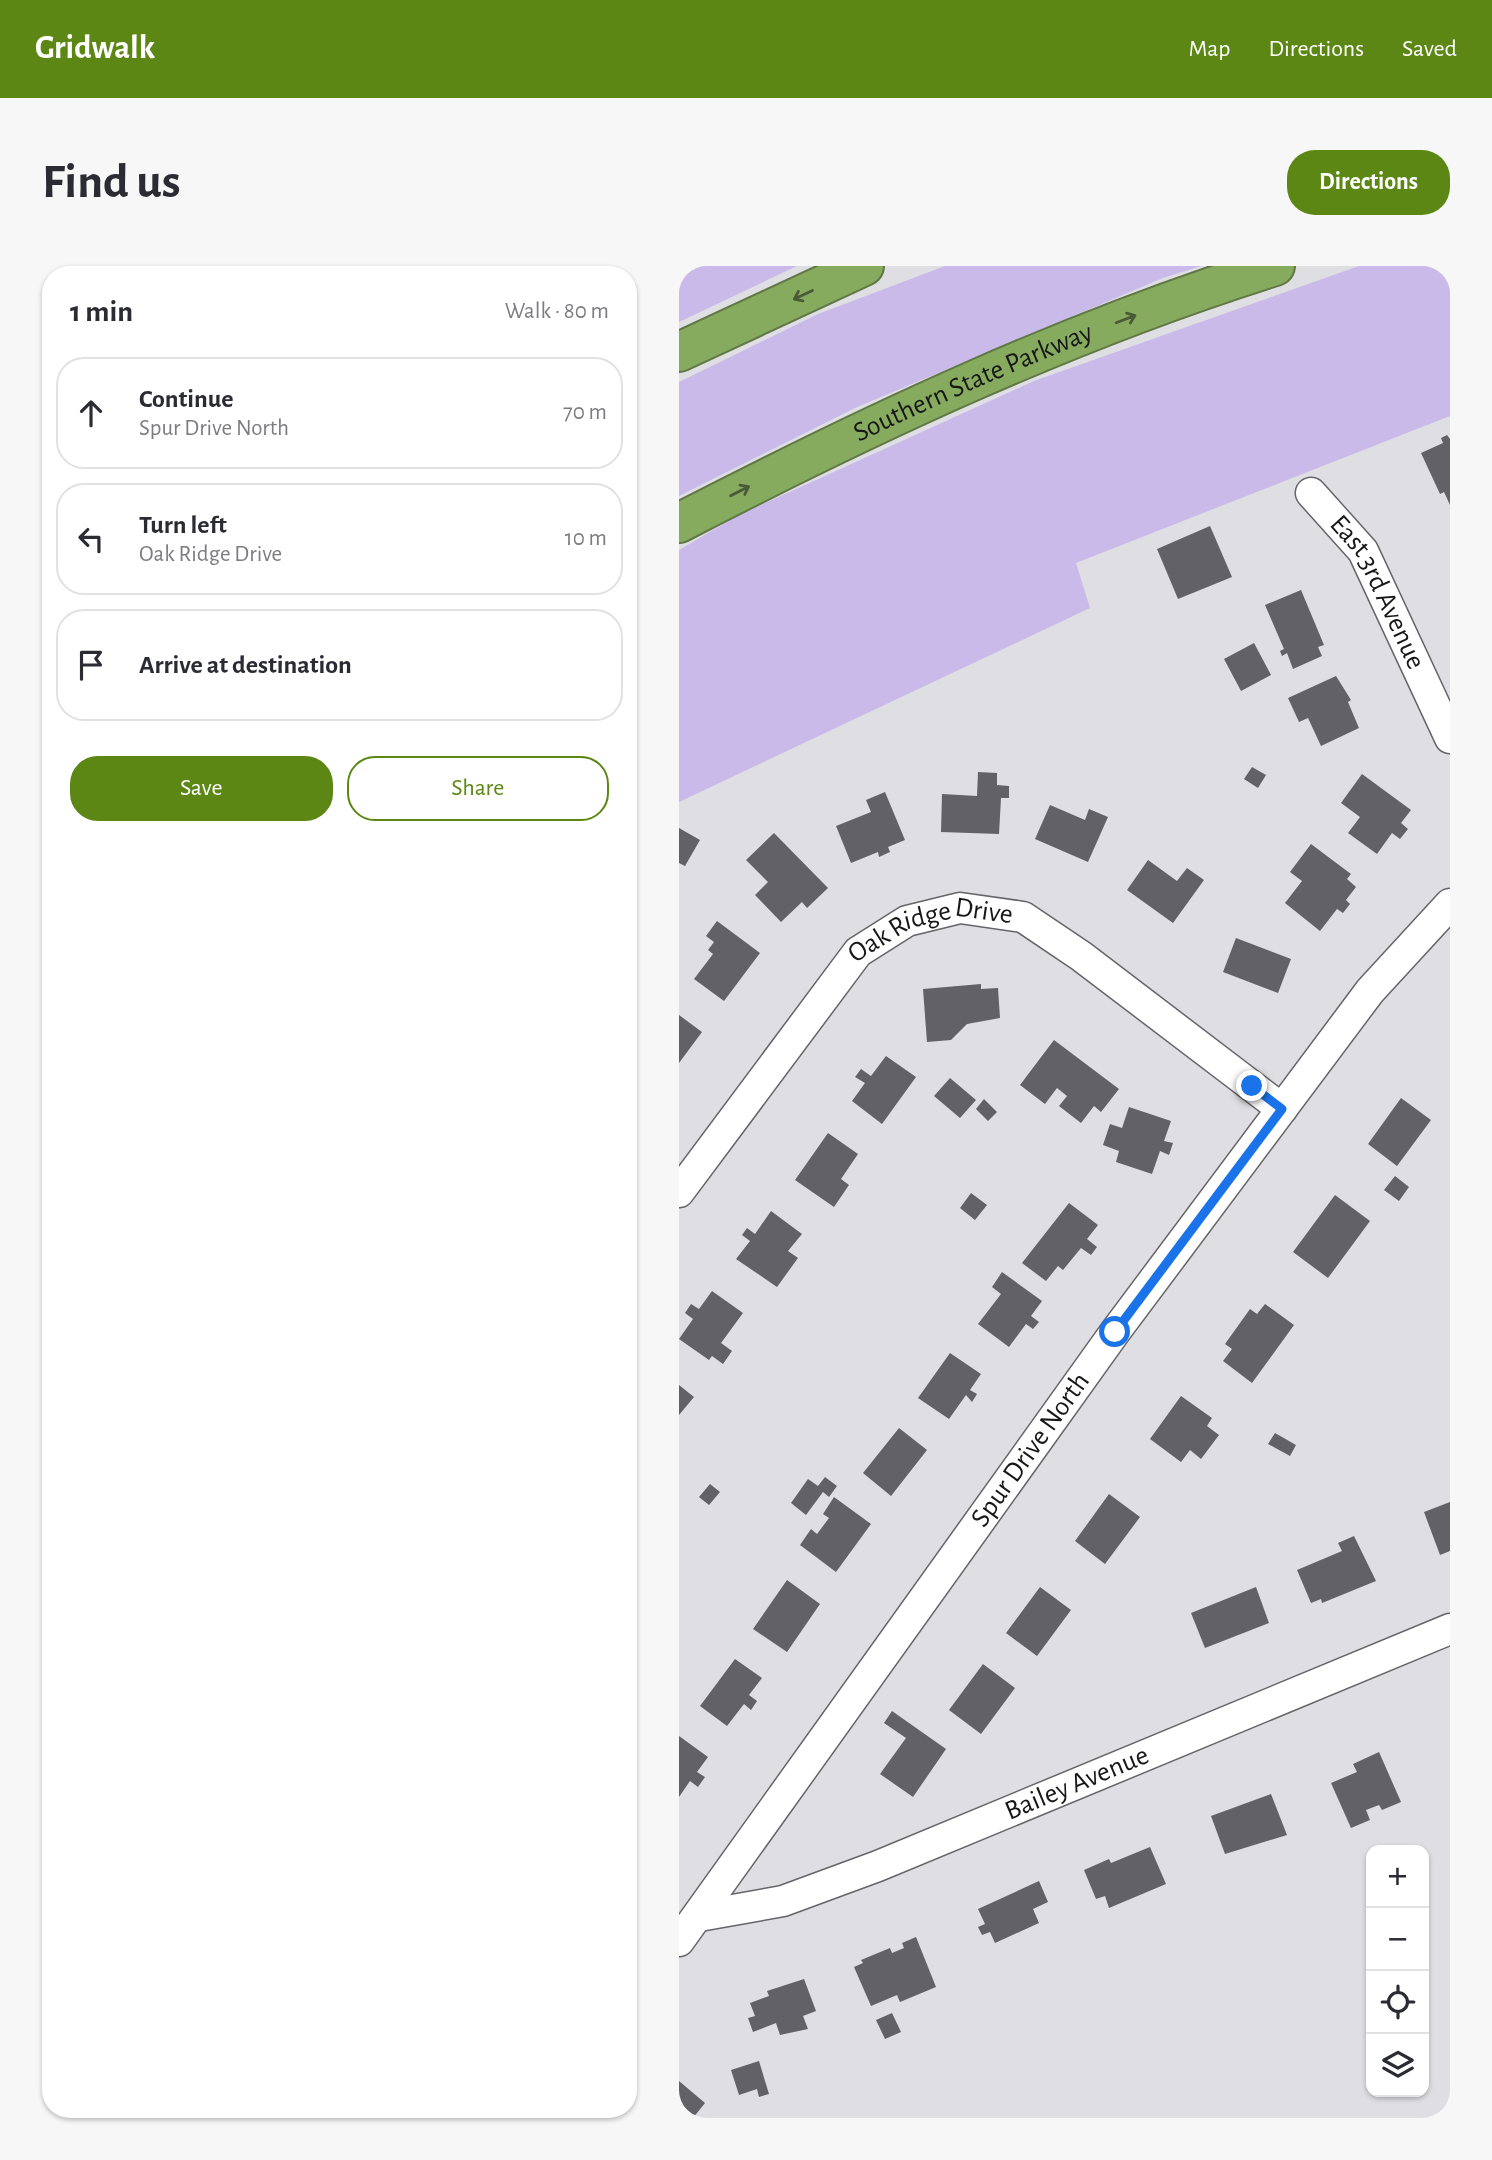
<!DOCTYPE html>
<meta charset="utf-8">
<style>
:root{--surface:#fff;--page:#f7f7f7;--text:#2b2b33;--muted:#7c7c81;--line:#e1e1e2;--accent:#5c8714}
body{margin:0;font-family:"Alegreya Sans",sans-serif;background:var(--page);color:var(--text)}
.controls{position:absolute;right:21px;bottom:21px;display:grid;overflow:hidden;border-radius:14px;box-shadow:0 2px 5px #0004}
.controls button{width:63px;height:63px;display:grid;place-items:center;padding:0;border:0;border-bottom:2px solid var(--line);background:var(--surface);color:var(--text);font:35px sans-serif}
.stop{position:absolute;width:21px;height:21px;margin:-16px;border:5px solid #1a73e8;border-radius:50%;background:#fff}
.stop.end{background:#1a73e8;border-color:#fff;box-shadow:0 2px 7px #0008}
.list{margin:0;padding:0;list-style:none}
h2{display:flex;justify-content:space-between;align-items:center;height:91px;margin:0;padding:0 28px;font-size:30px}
h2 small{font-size:23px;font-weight:400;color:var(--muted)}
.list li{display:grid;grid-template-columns:46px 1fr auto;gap:21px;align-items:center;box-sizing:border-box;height:112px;margin:0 14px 14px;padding:0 14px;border:2px solid var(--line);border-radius:28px}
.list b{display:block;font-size:26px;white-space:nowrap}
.list p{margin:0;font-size:23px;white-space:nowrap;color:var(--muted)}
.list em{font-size:23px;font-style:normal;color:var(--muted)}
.actions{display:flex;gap:14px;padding:21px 28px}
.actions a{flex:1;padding:16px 0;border:2px solid var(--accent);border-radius:28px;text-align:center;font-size:24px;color:var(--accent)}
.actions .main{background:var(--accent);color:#fff}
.icon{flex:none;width:38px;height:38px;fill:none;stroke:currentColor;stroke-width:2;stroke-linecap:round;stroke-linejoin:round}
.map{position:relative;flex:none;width:771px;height:1852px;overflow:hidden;border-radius:28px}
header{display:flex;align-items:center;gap:42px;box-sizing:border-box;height:98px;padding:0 35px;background:var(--accent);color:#fff}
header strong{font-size:33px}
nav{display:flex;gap:38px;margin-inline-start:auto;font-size:24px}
.intro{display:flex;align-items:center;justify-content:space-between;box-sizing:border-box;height:168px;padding:0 42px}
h1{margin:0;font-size:49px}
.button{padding:18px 32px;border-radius:28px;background:var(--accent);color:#fff;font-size:24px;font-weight:700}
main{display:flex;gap:42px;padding:0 42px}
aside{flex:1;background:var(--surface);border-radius:28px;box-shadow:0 2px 5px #0004}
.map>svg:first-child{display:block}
</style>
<header>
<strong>Gridwalk</strong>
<nav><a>Map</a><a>Directions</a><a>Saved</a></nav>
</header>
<div class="intro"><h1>Find us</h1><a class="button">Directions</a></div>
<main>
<aside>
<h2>1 min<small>Walk · 80 m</small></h2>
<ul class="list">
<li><svg class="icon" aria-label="ahead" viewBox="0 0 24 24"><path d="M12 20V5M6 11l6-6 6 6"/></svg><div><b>Continue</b><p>Spur Drive North</p></div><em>70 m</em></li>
<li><svg class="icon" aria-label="left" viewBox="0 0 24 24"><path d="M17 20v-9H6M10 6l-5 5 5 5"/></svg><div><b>Turn left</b><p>Oak Ridge Drive</p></div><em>10 m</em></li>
<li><svg class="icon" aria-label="arrive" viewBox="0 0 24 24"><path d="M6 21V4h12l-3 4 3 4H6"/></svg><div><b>Arrive at destination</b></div></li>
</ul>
<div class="actions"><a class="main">Save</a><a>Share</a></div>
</aside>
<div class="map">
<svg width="771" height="1852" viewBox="0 0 771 1852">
<rect width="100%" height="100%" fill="#dfdee3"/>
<path fill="#cabaea" d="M0,0H118L0,56Z
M266,0H522L484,12L176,142L0,230V116L139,48Z
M680,0H771V150L397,297L411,342L0,536V284L60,249L355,115Z"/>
<path fill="#626165" d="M768,169L771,173V239L765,226L761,228L742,187L764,177L762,172Z
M531,260L553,311L499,333L478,283Z
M622,324L645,379L639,381L643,390L614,403L608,387L603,390L601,385L605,383L586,339Z
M575,377L592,409L562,425L545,393Z
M657,410L672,434L669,436L680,462L642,480L629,452L620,456L609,432Z
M573,501L587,509L579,522L565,513Z
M299,506L318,507V519L330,520V532H322L320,568L262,566L263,528L298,530Z
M683,508L732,544L722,557L729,563L721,573L713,567L698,588L669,567L681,551L662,537Z
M206,526L226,574L209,581L211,586L200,591L199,586L172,597L157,560L192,546L187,534Z
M371,539L406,554L410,543L429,551L409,596L356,573Z
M0,562L21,574L6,600L0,597Z
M95,567L149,622L128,642L123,636L102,656L76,629L89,616L67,594Z
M632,578L672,608L668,613L677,621L667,634L671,638L664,647L658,643L641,665L606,637L623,615L611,606Z
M469,594L498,615L508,602L525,614L494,657L448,624Z
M38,655L81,687L45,735L15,713L34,688L29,684L35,676L27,670Z
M557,672L612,693L599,727L544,706Z
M302,718V723L319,722L321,752L288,758L272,774L248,776L244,723Z
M0,749L23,766L0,797Z
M375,774L440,823L422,846L415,840L402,857L380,840L388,830L378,822L366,838L341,819Z
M207,790L237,811L203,858L173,835L186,817L176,811L182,803L192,810Z
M271,812L297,834L281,852L255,830Z
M722,832L752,854L718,900L689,878Z
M305,833L318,846L309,855L297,843Z
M450,841L492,855L485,875L494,877L490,889L481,885L473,908L437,896L440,885L424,879L431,858L443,862Z
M149,867L179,888L162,913L170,919L155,941L116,914Z
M716,910L730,921L720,935L705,924Z
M292,927L308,939L296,954L281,942Z
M656,929L691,955L649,1012L614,986Z
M390,937L419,959L408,973L418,981L412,989L402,982L384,1004L379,1000L367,1015L343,997Z
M92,945L123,968L109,985L119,992L98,1021L57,993L71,975L63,969L68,962L76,968Z
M323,1006L363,1035L352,1050L360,1056L354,1063L347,1058L330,1081L299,1058L322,1028L313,1021Z
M33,1025L64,1047L42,1077L53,1085L44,1098L33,1090L30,1094L0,1073L14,1053L6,1047L12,1038L20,1043Z
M586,1038L615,1059L573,1117L544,1095L553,1083L546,1078L571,1043L578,1048Z
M271,1087L302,1108L291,1124L298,1128L293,1136L287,1129L270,1153L239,1132Z
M0,1119L15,1131L0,1149Z
M502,1130L533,1152L528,1160L540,1169L522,1193L511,1184L502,1196L471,1173Z
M220,1162L248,1184L212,1230L184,1207Z
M596,1167L617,1179L611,1190L589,1178Z
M146,1211L158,1220L150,1231L144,1226L127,1249L112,1237L129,1213L139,1220Z
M31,1218L41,1226L30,1239L20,1231Z
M430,1228L461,1251L426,1298L396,1275Z
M155,1231L192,1258L157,1306L121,1279L132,1263L138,1268L150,1252L144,1248Z
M771,1236V1285L761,1289L745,1246Z
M675,1270L697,1315L643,1337L642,1333L632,1337L618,1304L663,1285L659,1277Z
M108,1314L141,1338L108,1386L74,1363Z
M361,1321L392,1344L358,1390L327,1367Z
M577,1321L590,1357L526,1382L512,1347Z
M56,1393L83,1412L70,1429L78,1435L72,1444L65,1438L48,1460L21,1440Z
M304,1398L336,1422L302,1468L270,1444Z
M213,1445L267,1483L234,1531L201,1508L227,1472L205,1457Z
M0,1470L29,1491L18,1506L26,1511L19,1521L11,1515L0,1531Z
M700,1486L722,1536L703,1544L700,1539L687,1544L691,1554L672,1562L652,1517L678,1506L674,1498Z
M592,1528L608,1569L546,1588L532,1550Z
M471,1581L487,1618L430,1642L426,1630L417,1633L405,1604L430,1593L432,1597Z
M360,1615L369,1636L354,1643L360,1657L316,1677L311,1666L303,1669L299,1661L306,1658L299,1643Z
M237,1671L257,1721L221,1736L218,1729L192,1740L175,1701L184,1697L182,1694L211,1682L213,1687L225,1682L223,1677Z
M125,1713L137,1745L124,1750L129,1763L101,1769L97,1757L74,1766L69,1752L76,1750L71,1737L90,1730L88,1725Z
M213,1747L222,1766L206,1773L197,1754Z
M80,1795L90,1828L80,1831L78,1823L60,1829L52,1804Z
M0,1815L26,1837L14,1852H0Z"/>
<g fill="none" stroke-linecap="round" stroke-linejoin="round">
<defs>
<g id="minor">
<path id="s1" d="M632,227L684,285L771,472"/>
<path id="s2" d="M0,926L179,686L228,655L281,642L344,651L402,690L603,843"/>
<path id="s3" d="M20,1650L104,1635L199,1600L771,1363"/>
<path id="s4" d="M0,1675L436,1066L691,725L771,638"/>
</g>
<g id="motorway">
<path d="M0,86L185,0"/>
<path id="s5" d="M0,257C193,157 389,65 596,0"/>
</g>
</defs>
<use href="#minor" stroke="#666469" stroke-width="33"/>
<use href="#motorway" stroke="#607746" stroke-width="42"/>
<use href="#minor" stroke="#fff" stroke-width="30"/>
<use href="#motorway" stroke="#87ab5e" stroke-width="38"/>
</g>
<defs><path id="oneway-shaft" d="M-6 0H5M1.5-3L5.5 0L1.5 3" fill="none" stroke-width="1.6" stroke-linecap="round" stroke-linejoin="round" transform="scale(1.75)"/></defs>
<g stroke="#495a38">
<use href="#oneway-shaft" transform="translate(124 29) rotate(155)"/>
<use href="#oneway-shaft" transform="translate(447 53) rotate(-21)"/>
<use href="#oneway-shaft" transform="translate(61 225) rotate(-27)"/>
</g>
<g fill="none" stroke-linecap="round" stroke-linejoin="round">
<path stroke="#1a73e8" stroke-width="9" d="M436,1066L603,843L573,820"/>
</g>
<g text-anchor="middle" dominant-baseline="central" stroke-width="7" stroke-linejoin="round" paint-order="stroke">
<g font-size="28" fill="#171718" stroke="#ecebf0">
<text stroke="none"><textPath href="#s5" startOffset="326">Southern State Parkway</textPath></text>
<text stroke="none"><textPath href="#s1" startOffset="121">East 3rd Avenue</textPath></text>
<text stroke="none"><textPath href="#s2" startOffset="378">Oak Ridge Drive</textPath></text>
<text stroke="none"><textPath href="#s4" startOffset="604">Spur Drive North</textPath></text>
<text stroke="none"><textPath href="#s3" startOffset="402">Bailey Avenue</textPath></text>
</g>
</g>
</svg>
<div class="controls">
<button>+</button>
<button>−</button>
<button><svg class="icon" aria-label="locate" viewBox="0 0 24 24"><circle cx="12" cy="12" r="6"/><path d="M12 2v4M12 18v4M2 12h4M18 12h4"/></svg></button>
<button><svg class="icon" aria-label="layers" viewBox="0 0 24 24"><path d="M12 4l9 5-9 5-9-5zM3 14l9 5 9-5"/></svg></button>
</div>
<div class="stop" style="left:436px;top:1066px"></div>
<div class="stop end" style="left:573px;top:820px"></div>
</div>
</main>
